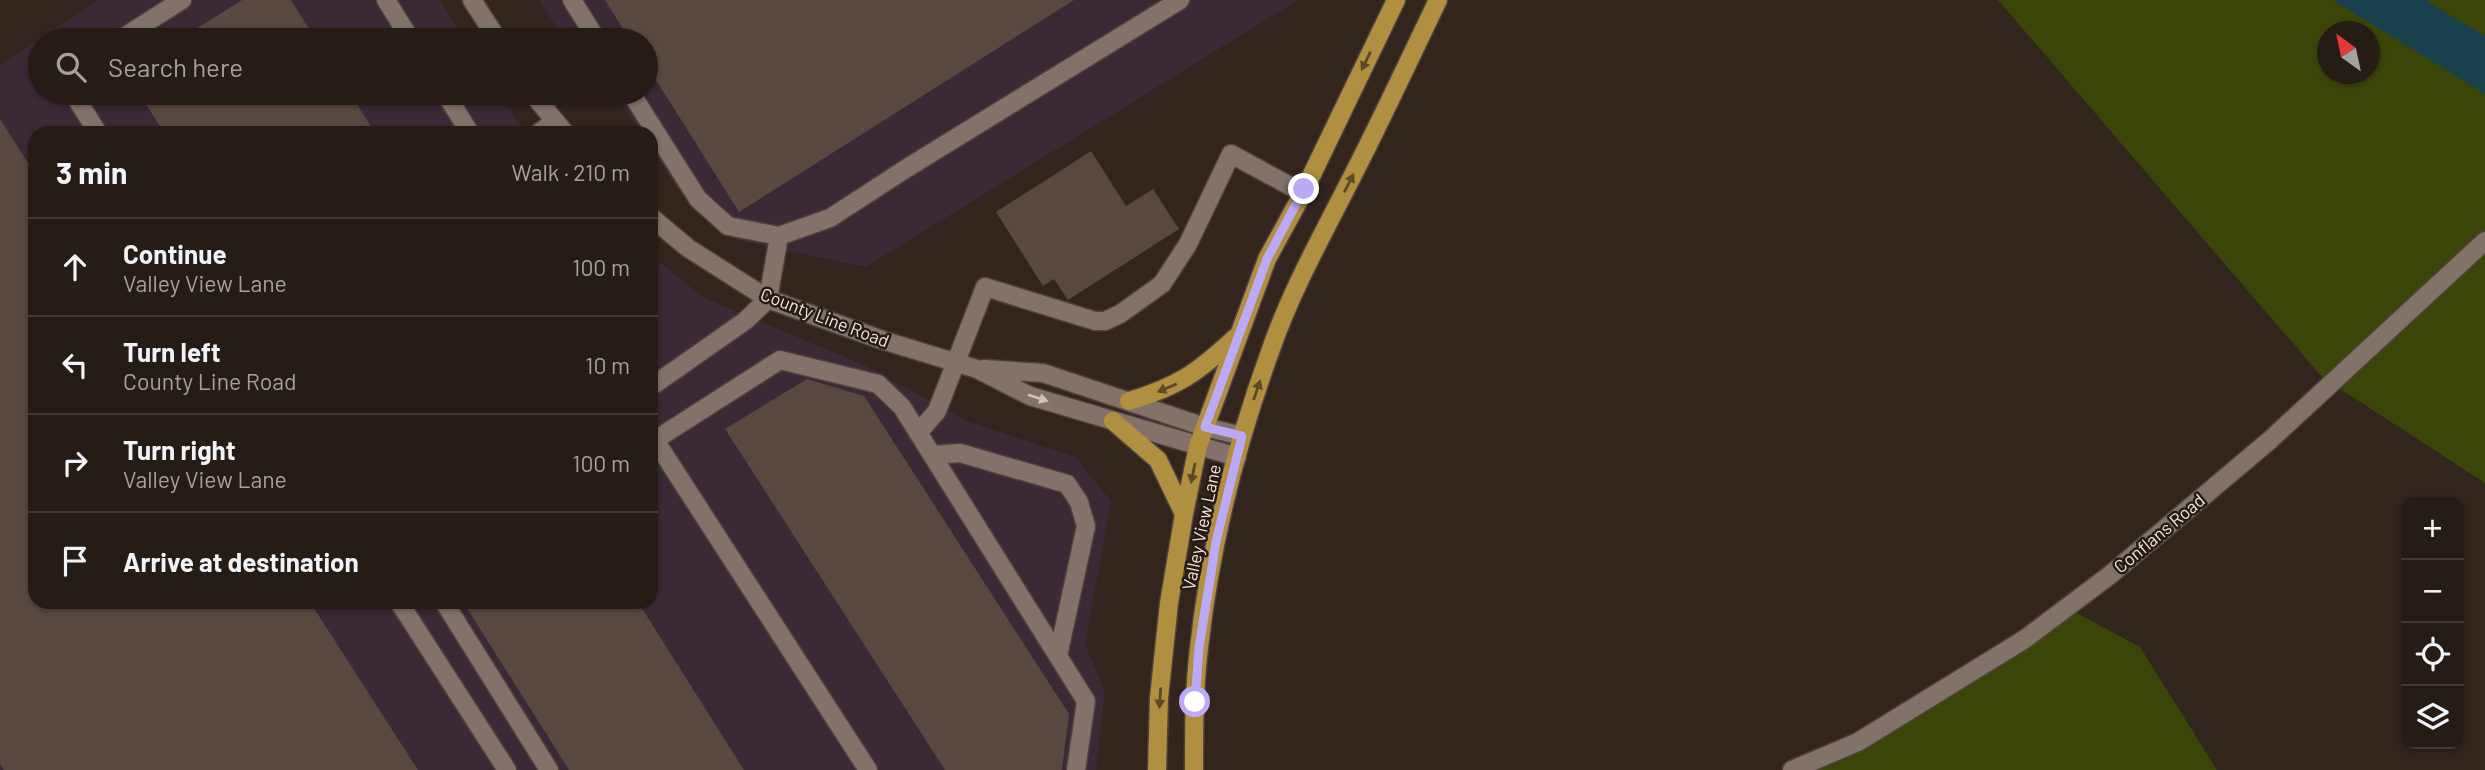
<!DOCTYPE html>
<meta charset="utf-8">
<style>
:root{--surface:#261c16;--page:#2e251f;--text:#f1f3f6;--muted:#a4a1a1;--line:#423a35}
body{margin:0;font-family:Barlow,sans-serif;background:var(--page);color:var(--text)}
.controls{position:absolute;right:21px;bottom:21px;display:grid;overflow:hidden;border-radius:14px;box-shadow:0 2px 5px #0004}
.controls button{width:63px;height:63px;display:grid;place-items:center;padding:0;border:0;border-bottom:2px solid var(--line);background:var(--surface);color:var(--text);font:35px sans-serif}
.compass{position:absolute;left:2317px;top:21px;width:63px;height:63px;border-radius:50%;background:var(--surface);box-shadow:0 2px 5px #0004;rotate:327deg}
.stop{position:absolute;width:21px;height:21px;margin:-16px;border:5px solid #bbaaf6;border-radius:50%;background:#fff}
.stop.end{background:#bbaaf6;border-color:#fff;box-shadow:0 2px 7px #0008}
.list{margin:0;padding:0;list-style:none}
h2{display:flex;justify-content:space-between;align-items:center;height:91px;margin:0;padding:0 28px;font-size:30px}
h2 small{font-size:23px;font-weight:400;color:var(--muted)}
.list li{display:grid;grid-template-columns:46px 1fr auto;gap:21px;align-items:center;box-sizing:border-box;height:98px;padding:0 28px;border-top:2px solid var(--line)}
.list b{display:block;font-size:26px;white-space:nowrap}
.list p{margin:0;font-size:23px;white-space:nowrap;color:var(--muted)}
.list em{font-size:23px;font-style:normal;color:var(--muted)}
.icon{flex:none;width:38px;height:38px;fill:none;stroke:currentColor;stroke-width:2;stroke-linecap:round;stroke-linejoin:round}
.map{position:relative;flex:none;width:2485px;height:770px;overflow:hidden}
.search{position:absolute;background:var(--surface);box-shadow:0 2px 5px #0004;left:28px;top:28px;width:630px;height:77px;display:flex;align-items:center;gap:18px;box-sizing:border-box;padding:0 24px;border-radius:38px;color:var(--muted);font-size:26px}
.panel{position:absolute;background:var(--surface);box-shadow:0 2px 5px #0004;left:28px;top:126px;width:630px;height:483px;border-radius:21px}
.map>svg:first-child{display:block}
</style>
<div class="map">
<svg width="2485" height="770" viewBox="0 0 2485 770">
<rect width="100%" height="100%" fill="#32251e"/>
<path fill="#392a36" d="M99,0H440L464,40H40V93H496L527,133H35V602H651V255L704,298L864,365L967,421L1075,457L1111,501L1085,644L1105,693L1096,770H0V65Z
M539,0H1298L866,267L737,240L689,205L651,148V133H641L614,93H646V40H565Z"/>
<path fill="#3c4508" fill-rule="evenodd" d="M1998,0H2485V483L2322,377ZM2328,32H2370V74H2328Z
M2071,610L2140,647L2217,770H1818Z"/>
<path fill="#18414d" d="M2333,0H2425L2485,36V94Z"/>
<path fill="#574840" d="M242,0H291L316,40H178Z
M605,0H1074L739,212L646,64V40H630Z
M139,93H350L375,133H164Z
M0,119L35,174V602H310L418,770H4L0,764Z
M1091,151L1126,206L1153,189L1179,229L1068,300L1054,279L1043,286L996,212Z
M807,379L864,396L1069,714L1062,770H945L725,429Z
M463,602H638L744,770H569Z"/>
<g fill="none" stroke-linecap="round" stroke-linejoin="round">
<defs>
<path id="minor" d="M386,0L411,40
M472,0L498,40
M572,0L597,40
M119,40L182,0
M79,93V103L98,133
M445,93L470,133
M532,93L565,133
M631,93L698,199L728,226L779,236L768,299L745,321L655,384L651,385
M539,133L555,121
M651,217L688,248L768,299L882,340L977,369L1030,396L1237,457
M779,236L830,218L907,168L1180,0
M984,369L1043,373L1205,427L1242,436
M918,433L937,411L985,287L1095,321H1105L1120,314L1162,284L1188,244L1231,154L1303,193
M651,434L868,770
M655,440L780,360L878,384L902,407L1086,701L1076,770
M932,455L960,453L1067,484L1079,502L1086,526L1058,656
M399,602L507,770
M444,602L549,770
M1792,770L1858,742L2025,639L2110,575L2270,440L2485,241"/>
<path id="major" d="M1129,401C1179,386 1197,373 1236,337
M1113,421L1158,460L1184,514
M1157,770L1159,698L1169,603L1184,514L1198,446L1267,259L1303,193L1396,0
M1194,770C1194,729 1194,689 1199,648C1210,547 1236,445 1271,349C1293,286 1327,227 1357,167C1385,112 1411,56 1438,0"/>
</defs>
<use href="#minor" stroke="#4d423b" stroke-width="21"/>
<use href="#major" stroke="#4d423b" stroke-width="21"/>
<use href="#minor" stroke="#827269" stroke-width="18"/>
<use href="#major" stroke="#b08f40" stroke-width="18"/>
</g>
<defs><path id="oneway-solid" d="M-6-.8H1V-3.2L6.5 0L1 3.2V.8H-6Z" transform="scale(1.75)"/></defs>
<g fill="#5e4926">
<use href="#oneway-solid" transform="translate(1366 61) rotate(116)"/>
<use href="#oneway-solid" transform="translate(1349 183) rotate(-63)"/>
<use href="#oneway-solid" transform="translate(1167 388) rotate(157)"/>
<use href="#oneway-solid" transform="translate(1257 390) rotate(-71)"/>
<use href="#oneway-solid" transform="translate(1193 473) rotate(102)"/>
<use href="#oneway-solid" transform="translate(1160 698) rotate(94)"/>
</g>
<use fill="#cfc3bd" href="#oneway-solid" transform="translate(1038 398) rotate(18)"/>
<g fill="none" stroke-linecap="round" stroke-linejoin="round">
<path stroke="#bbaaf6" stroke-width="9" d="M1195,702L1199,648L1216,542L1242,436L1205,427L1267,259L1304,189"/>
</g>
<g text-anchor="middle" dominant-baseline="central" stroke-width="5" stroke-linejoin="round" paint-order="stroke">
<g font-size="18" fill="#f0e6e1" stroke="#281b14">
<text transform="translate(825 317) rotate(21)">County Line Road</text>
<text transform="translate(1201 527) rotate(-78)">Valley View Lane</text>
<text transform="translate(2159 533) rotate(-40)">Conflans Road</text>
</g>
</g>
</svg>
<div class="controls">
<button>+</button>
<button>−</button>
<button><svg class="icon" aria-label="locate" viewBox="0 0 24 24"><circle cx="12" cy="12" r="6"/><path d="M12 2v4M12 18v4M2 12h4M18 12h4"/></svg></button>
<button><svg class="icon" aria-label="layers" viewBox="0 0 24 24"><path d="M12 4l9 5-9 5-9-5zM3 14l9 5 9-5"/></svg></button>
</div>
<svg class="compass" viewBox="-18 -18 36 36"><path d="M0-13l5 13h-10z" fill="#e53935"/><path d="M0 13l5-13h-10z" fill="#a4a1a1"/></svg>
<div class="stop" style="left:1195px;top:702px"></div>
<div class="stop end" style="left:1304px;top:189px"></div>
<div class="search"><svg class="icon" aria-label="search" viewBox="0 0 24 24"><circle cx="10" cy="10" r="6"/><path d="M15 15l6 6"/></svg>Search here</div>
<section class="panel">
<h2>3 min<small>Walk · 210 m</small></h2>
<ul class="list">
<li><svg class="icon" aria-label="ahead" viewBox="0 0 24 24"><path d="M12 20V5M6 11l6-6 6 6"/></svg><div><b>Continue</b><p>Valley View Lane</p></div><em>100 m</em></li>
<li><svg class="icon" aria-label="left" viewBox="0 0 24 24"><path d="M17 20v-9H6M10 6l-5 5 5 5"/></svg><div><b>Turn left</b><p>County Line Road</p></div><em>10 m</em></li>
<li><svg class="icon" aria-label="right" viewBox="0 0 24 24"><path d="M7 20v-9h11M14 6l5 5-5 5"/></svg><div><b>Turn right</b><p>Valley View Lane</p></div><em>100 m</em></li>
<li><svg class="icon" aria-label="arrive" viewBox="0 0 24 24"><path d="M6 21V4h12l-3 4 3 4H6"/></svg><div><b>Arrive at destination</b></div></li>
</ul>
</section>
</div>
